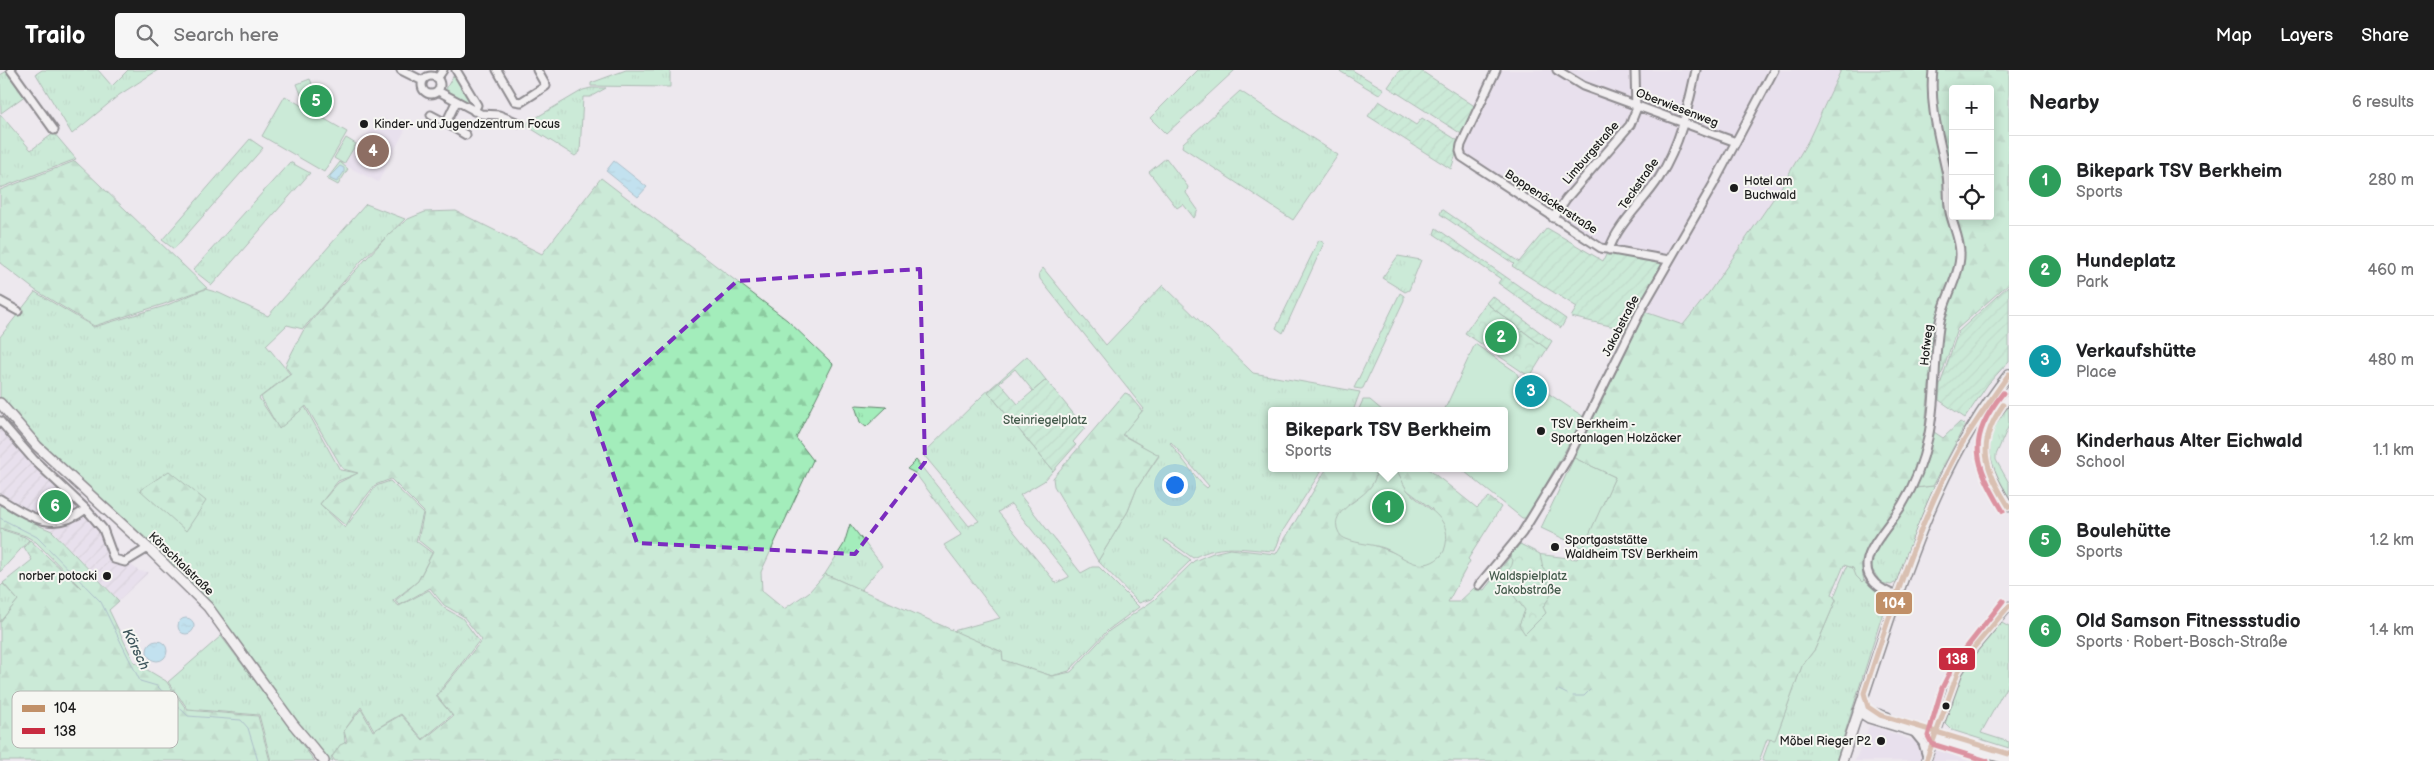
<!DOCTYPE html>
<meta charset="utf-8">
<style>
:root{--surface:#fff;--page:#f6f6f6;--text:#202124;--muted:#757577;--line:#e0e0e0;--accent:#1c1c1c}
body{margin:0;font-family:"Balsamiq Sans",sans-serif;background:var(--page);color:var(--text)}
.controls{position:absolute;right:15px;top:15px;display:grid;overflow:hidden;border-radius:5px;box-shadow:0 2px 12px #0003}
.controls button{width:45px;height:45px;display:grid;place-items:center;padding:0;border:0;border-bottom:1px solid var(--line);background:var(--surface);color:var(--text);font:25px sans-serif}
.you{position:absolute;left:1174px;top:414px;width:18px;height:18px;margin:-12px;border:4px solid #fff;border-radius:50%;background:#1a73e8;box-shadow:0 0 0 8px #1a73e833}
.badge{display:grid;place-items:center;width:32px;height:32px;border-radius:50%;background:var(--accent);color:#fff;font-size:16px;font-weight:700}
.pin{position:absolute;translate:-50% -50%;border:2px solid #fff;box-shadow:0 1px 5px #0006}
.popup{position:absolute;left:1268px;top:337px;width:240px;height:65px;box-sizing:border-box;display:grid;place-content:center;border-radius:5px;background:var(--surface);filter:drop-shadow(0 1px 4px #0005);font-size:16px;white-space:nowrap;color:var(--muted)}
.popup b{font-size:19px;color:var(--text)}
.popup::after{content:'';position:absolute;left:50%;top:100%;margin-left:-10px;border:10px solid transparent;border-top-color:var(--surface)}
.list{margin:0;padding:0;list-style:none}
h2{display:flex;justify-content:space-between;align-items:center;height:65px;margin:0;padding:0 20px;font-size:21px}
h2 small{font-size:16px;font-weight:400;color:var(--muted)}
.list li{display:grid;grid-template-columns:32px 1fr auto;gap:15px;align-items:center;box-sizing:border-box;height:90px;padding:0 20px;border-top:1px solid var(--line)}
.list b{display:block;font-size:19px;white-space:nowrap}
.list p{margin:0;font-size:16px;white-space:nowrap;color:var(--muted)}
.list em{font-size:16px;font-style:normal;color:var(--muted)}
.icon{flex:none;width:28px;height:28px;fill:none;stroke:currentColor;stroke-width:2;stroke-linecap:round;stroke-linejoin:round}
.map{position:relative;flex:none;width:2009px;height:691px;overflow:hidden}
header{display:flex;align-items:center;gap:30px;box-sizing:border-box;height:70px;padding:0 25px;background:var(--accent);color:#fff}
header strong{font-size:24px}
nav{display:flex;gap:28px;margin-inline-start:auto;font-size:18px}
.search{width:350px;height:45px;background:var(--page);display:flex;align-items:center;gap:12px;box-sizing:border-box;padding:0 18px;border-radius:5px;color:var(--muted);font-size:19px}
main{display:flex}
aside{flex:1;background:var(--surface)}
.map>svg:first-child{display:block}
</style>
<header>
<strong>Trailo</strong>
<div class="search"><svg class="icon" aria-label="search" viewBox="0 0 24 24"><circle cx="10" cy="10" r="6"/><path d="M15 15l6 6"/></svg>Search here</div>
<nav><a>Map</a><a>Layers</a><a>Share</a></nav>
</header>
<main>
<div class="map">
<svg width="2009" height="691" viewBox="0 0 2009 691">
<defs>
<pattern id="industrial-furrows" width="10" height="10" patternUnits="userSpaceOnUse" patternTransform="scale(1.25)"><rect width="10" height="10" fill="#e3d8ea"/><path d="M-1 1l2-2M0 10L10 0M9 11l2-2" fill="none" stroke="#c2b9c8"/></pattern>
<pattern id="grass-tufts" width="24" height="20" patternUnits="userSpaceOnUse" patternTransform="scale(1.25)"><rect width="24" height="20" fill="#a3edbb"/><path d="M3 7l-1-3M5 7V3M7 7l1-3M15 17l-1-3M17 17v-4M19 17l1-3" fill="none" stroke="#8ccba0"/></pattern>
<pattern id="forest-firs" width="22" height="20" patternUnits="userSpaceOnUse" patternTransform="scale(1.25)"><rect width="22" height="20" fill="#a3edbb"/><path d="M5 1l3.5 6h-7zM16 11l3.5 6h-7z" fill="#8ccba0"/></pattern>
<pattern id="park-crowns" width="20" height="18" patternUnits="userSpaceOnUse" patternTransform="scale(1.25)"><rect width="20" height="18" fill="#a3edbb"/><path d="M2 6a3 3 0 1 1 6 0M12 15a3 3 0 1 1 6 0" fill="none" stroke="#8ccba0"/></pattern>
<pattern id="garden-furrows" width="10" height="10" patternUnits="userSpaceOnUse" patternTransform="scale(1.25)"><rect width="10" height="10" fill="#a3edbb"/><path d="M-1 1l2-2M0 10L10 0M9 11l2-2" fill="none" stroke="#8ccba0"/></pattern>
<pattern id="water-ripples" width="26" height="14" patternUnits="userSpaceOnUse" patternTransform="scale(1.25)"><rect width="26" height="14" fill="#8edaef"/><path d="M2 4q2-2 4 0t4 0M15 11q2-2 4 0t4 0" fill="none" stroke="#7abacc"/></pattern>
</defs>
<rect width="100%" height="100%" fill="#ede8ee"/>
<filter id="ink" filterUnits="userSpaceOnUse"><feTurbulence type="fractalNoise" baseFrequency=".02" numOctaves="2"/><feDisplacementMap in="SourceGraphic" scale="10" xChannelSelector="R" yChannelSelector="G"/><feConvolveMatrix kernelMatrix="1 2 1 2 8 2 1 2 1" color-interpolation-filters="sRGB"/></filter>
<g filter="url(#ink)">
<path fill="#e3d8ea" d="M1499,0H1841L1808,71L1780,119L1710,221L1683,256L1645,242L1673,191L1602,175L1464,83V75Z
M383,48L405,60L378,112L344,95L357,74Z
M1869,656H1873L1968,691H1855Z"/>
<path fill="url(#industrial-furrows)" d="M0,351L103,459L114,489L130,494L139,501L149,502L119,530L52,460L0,429Z"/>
<path fill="url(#grass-tufts)" stroke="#60846c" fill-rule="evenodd" d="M9,0L26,25L1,43L0,5Z
M42,0H98L112,16L128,0H158L119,25L72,64L36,4Z
M626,0H670V17L591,16V13Z
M1198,0H1235L1166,64L1150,48Z
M1338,0H1352L1384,19L1379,25Z
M591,18H606L590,27H583L580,82L575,86L527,56V53L583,20Z
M1240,21L1338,85L1293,150L1182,77L1183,73Z
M0,44L31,80L54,63L76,89L0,118Z
M250,69L263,78L174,179L162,170Z
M1166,88L1188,117L1186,123L1198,140L1194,148L1183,134L1177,138L1149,102Z
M290,92L310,103L212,215L193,200Z
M340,92L348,99L338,115L327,109Z
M366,134L405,149L361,191L303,259L287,255L266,275L290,304L259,328L279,358L305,337L340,400L359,403L338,411L320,434L345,458L376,416L390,411L423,443L416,471L432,483L418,511L393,531L399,536L429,520L444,538L462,548L479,571L436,626L452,645L423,669L401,644L374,660L361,637L344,661L345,672L331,687L333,691H329L289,642L208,529L148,471L55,390L0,328V267L35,222L94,257L165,236L205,219L219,223L268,246Z
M1319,170L1324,173L1283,263L1276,258Z
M1398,186L1421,190L1409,220L1405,222L1382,208Z
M1043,198L1106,275L1163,215L1253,303L1360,322L1353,341H1272V398H1323L1282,462L1275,481C1243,480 1224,472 1193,488L1166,469L1164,471L1191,490L1151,529L1139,533L1098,491L1128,441L1137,418L1159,386L1122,364L1144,339L1040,209L1039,203ZM1171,372L1209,416L1207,418L1200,412L1170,373Z
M1400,223L1404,226V230L1363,318L1361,319L1354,318Z
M1027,286L1046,310L1033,321L1015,299L988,322L1053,401L1044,411L1020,425L1081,503L1092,497H1099L1139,537L1108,560L1069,601L1052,606L1002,590V582L953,561L1000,548L944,475L961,465L960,463L915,403L907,399L916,390L969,456L979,451L923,384L982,326ZM1011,434L1069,506V507L1056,513L998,442Z
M857,335L887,337L866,357L860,352L855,336Z
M2008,335L2009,355L1996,385V390L2009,413V430C1987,394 1978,370 2008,335Z
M1933,416L1935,418L1898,511L1891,515L1881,513L1872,499C1869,479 1904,439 1915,418Z
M850,454L882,495L861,520L825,504L844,474Z
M0,459L25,467L29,470L0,502Z
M1847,496L1853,498L1862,512L1864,510L1877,522L1885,536L1836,691H1762L1770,669H1775L1802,596L1815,579L1836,530L1834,527Z
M3,514L18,530L0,552V517Z
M2000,552L2009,557V612L1981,663L2009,672V678L1952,660L1944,652C1950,613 1975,580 2000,552Z
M221,566L313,689L315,691H271L259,645L188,639L168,612Z"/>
<path fill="url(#forest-firs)" stroke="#60846c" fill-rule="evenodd" d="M1841,0H2009V213L1957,259L1942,303L1939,306H1930L1925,356L1943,368L1960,352L1965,355L1933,416L1915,418L1907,416C1902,425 1897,435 1891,444C1877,464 1855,483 1864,510L1862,512L1856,506L1853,498L1844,495L1832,524L1836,530L1815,579L1802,596L1775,670L1767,669L1759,691H335L332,687L340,675L347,672L344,661L361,639L373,661L401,645L423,670L453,646L437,626L482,570L463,546L444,535L430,518L400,535L395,531L418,511L433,482L418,470L424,442L391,409L375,415L353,443L346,456L320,434L338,413L358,403L343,399L306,336L279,359L261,327L291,304L285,296L303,261L331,227L390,163L408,149L425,142L456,141L542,184L601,108L787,250L833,294L796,368L813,390L761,502L762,521L784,539L809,522L825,504L1002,582L1003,590L1052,606L1071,602L1109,561L1154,530L1194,491L1213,483L1230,479L1276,484L1327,398H1376C1378,417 1362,426 1348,435L1371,474L1425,494L1441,486L1432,439L1407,420L1394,398H1427L1477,438L1489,427L1501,437L1468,489L1470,491L1448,532H1459L1474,518L1484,520L1520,474L1536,484L1577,489L1615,407L1574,388L1645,242L1683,255L1710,221L1780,119L1808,71ZM1953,19H1990V146H1953Z
M75,91L207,218L164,234L94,256L35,220L0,193V120Z
M1125,323L1128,324L1142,341L1122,365L1159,385L1137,418L1128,441L1098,491L1054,416L1053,408Z
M1363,330H1370L1383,341H1358Z
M169,401L206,431L186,461L140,420Z
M0,433L40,456L52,461L119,531L109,540L134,592L166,611L187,640L258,646L270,691H0V552L18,530L3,513L32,490L24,477L30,470L81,518L36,472L26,466L0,458Z"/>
<path fill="url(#park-crowns)" stroke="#60846c" d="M455,3L475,36L473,38L444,22Z
M1486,233L1547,279L1531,305H1527L1465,263Z
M1520,474L1540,484L1543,499L1549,503L1551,508L1548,512L1551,525L1543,537L1546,543L1525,564L1519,555L1525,540L1503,512L1501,505C1508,500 1512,499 1513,490L1510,486Z"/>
<path fill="url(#garden-furrows)" stroke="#60846c" d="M1400,0H1420L1476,37L1463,65L1388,17Z
M1379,31L1416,55L1422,48L1460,72L1451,99L1368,46Z
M1442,139L1519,192L1547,158L1603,191L1607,183L1662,191L1663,195L1628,260L1571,247L1577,237L1512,196L1514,194L1440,144Z
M1436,158L1566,249L1561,258L1498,213L1501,209L1434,164Z
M2009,215V291L1988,314L1965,348L1939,330L1940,315L1958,262Z
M1492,226L1552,271L1547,279L1486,233Z
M1046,310L1085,358L1073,372L1076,375L1053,401L988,322L999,312L1018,334Z"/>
<path fill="#a3edbb" stroke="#60846c" d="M310,9L317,26L304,32L297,14Z
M285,26L347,62L324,102L262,66Z
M346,68L356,74L344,94L334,88Z
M1475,274L1516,302L1519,308L1528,310L1584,347L1527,448H1522L1460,398H1504V341H1444Z
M1574,388L1615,407L1583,478L1541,458Z
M1376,398H1394C1401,404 1402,414 1408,421C1425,439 1456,447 1444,481C1440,490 1427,496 1418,494C1407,492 1395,482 1384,478C1372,474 1358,474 1346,469C1341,467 1339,464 1337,458C1331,433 1379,429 1376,398Z"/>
<path fill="url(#water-ripples)" stroke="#608e9b" d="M614,91L647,117L638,127L606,101Z
M340,96L344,98V102L337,112L330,109V106Z
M178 556a8 8 0 1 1 16 0a8 8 0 1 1-16 0Z
M147 581a10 10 0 1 1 20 0a10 10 0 1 1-20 0Z"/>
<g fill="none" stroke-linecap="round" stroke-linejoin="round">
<path stroke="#608e9b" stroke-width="1" d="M0,448L37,467L101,532L140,611L157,616L188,646L241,650L248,658L258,691
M1559,620L1567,624
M1556,621H1557
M1573,626H1584L1590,620"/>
<defs>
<path id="minor" d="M11,0L54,60
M401,0L423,11
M456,0L477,35L474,41
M497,0L515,31L521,32L546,16L537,0
M1496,0L1461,75L1460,81L1462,87L1601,178L1669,190
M1557,0L1583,16L1736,72
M422 15a9 9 0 1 1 18 0a9 9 0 1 1-18 0Z
M437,9L443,0
M438,21L481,44L499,45L519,53
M456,32L446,53L466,65
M431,45L446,53
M1553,148L1566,129L1630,55L1636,40L1635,0
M1609,180C1618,153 1644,132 1659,108C1680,75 1688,38 1696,0
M0,231L18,241
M2009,328C1971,370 1983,394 2009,437
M0,351L34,390L86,439L103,459L114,489L125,492L148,478
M0,429C30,447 54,464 86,439
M1479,515L1522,463L1568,388L1642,238L1713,115L1774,0
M1897,526C1837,503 1882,468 1902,435C1915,414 1923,392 1928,368C1937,330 1933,290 1940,251C1944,230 1961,203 1960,183C1960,169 1953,156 1950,142C1947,130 1949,117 1947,105C1940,70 1929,36 1933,0
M1914,662L1923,673L1927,687
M1926,691L1958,602L1971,581L2009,536"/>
<path id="major" d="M0,333L37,376L148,478L208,537L293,654L324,691
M1858,641L1869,648L2009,690
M1859,641L1871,642L1887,647
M1842,691C1857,645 1873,599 1888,553C1918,464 1950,378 2009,304"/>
</defs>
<use href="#minor" stroke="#1c1c1c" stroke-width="11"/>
<use href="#major" stroke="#1c1c1c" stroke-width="12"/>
<use href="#minor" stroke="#f6f6f2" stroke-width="7"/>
<use href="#major" stroke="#f6f6f2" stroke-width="9"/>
<defs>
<path id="bus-1" d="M2009,304C1992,328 1975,352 1960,377C1917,454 1892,540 1864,623L1868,637L1880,645L2009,684
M2003,335C1975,375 1985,398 2009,437
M1926,691L1958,602L1971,581L2009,536"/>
<path id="bus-2" d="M2003,441C1974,392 1966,370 2003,323
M1987,691L1932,674L1928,666L1942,618L1955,592L2003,531"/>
</defs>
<use href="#bus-1" stroke="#f6f6f2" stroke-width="9"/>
<use href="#bus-2" stroke="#f6f6f2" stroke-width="9"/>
<use href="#bus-1" stroke="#c19068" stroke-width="5"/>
<use href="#bus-2" stroke="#c82b40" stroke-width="5"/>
</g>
</g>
<path d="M0 0H2009V691H0ZM920,199L925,392L855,484L637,473L592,342L737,211Z" fill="#ede8ee" fill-opacity=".55" fill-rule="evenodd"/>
<path fill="none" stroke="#7b2cbf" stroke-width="4" stroke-dasharray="10 6" stroke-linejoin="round" d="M920,199L925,392L855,484L637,473L592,342L737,211Z"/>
<g fill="#1c1c1c" stroke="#f6f6f2" stroke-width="2">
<circle cx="364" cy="54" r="5"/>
<circle cx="1734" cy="118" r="5"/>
<circle cx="1541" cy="361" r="5"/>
<circle cx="1555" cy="477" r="5"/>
<circle cx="107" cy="506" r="5"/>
<circle cx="1946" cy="636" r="4.5"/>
<circle cx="1881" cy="671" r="5"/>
</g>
<g text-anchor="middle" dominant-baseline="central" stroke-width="4" stroke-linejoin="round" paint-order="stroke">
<g font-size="12" fill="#1c1c1c" stroke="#f6f6f2">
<text transform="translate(1677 38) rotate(21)">Oberwiesenweg</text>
<text transform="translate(1591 83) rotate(-49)">Limburgstraße</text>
<text transform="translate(1639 114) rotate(-55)">Teckstraße</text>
<text transform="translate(1551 132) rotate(33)">Boppenäckerstraße</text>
<text transform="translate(1621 256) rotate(-63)">Jakobstraße</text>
<text transform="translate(1927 275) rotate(-84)">Hofweg</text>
<text transform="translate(181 494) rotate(44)">Körschtalstraße</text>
</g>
<g font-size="12" fill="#1c1c1c" stroke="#f6f6f2" text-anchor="start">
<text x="374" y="54">Kinder- und Jugendzentrum Focus</text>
<text x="1744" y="111">Hotel am<tspan x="1744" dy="14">Buchwald</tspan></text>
<text x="1551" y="354">TSV Berkheim -<tspan x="1551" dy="14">Sportanlagen Holzäcker</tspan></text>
<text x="1565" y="470">Sportgaststätte<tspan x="1565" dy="14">Waldheim TSV Berkheim</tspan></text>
<text x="97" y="506" text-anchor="end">norber potocki</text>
<text x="1871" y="671" text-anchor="end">Möbel Rieger P2</text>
</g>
<g font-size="12" fill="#445b4c" stroke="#f6f6f2">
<text x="1045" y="350">Steinriegelplatz</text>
<text x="1528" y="506">Waldspielplatz<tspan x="1528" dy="14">Jakobstraße</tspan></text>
</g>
<g font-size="14" font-style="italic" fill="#3e555b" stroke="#f6f6f2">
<text transform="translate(136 579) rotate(64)">Körsch</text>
</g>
</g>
<rect x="12" y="621" width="166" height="57" rx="8" fill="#f6f6f2" stroke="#b5b5b2" stroke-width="1"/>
<rect x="22" y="635" width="23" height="7" fill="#c19068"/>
<rect x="22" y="658" width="23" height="6" fill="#c82b40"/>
<g font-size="14" fill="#1c1c1c">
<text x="54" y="643">104</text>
<text x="54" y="666">138</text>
</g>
<g stroke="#f6f6f2" stroke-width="2">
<rect x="1875" y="521" width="38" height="24" rx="5" fill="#c19068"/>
<rect x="1938" y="577" width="38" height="24" rx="5" fill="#c82b40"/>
</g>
<g font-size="14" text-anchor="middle" font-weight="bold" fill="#fff">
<text x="1894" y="538">104</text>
<text x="1957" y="594">138</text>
</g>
</svg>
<div class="controls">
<button>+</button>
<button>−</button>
<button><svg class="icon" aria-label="locate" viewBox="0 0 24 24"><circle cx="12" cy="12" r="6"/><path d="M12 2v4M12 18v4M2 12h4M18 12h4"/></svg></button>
</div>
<div class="you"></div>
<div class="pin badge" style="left:1388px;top:437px;background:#2e9e5b">1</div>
<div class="popup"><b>Bikepark TSV Berkheim</b>Sports</div>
<div class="pin badge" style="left:1501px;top:267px;background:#2e9e5b">2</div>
<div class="pin badge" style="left:1531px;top:321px;background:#0f9aa8">3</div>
<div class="pin badge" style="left:373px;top:81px;background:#8d6e63">4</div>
<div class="pin badge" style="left:316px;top:31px;background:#2e9e5b">5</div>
<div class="pin badge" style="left:55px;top:436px;background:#2e9e5b">6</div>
</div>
<aside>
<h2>Nearby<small>6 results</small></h2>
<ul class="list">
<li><span class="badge" style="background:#2e9e5b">1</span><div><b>Bikepark TSV Berkheim</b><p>Sports</p></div><em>280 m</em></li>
<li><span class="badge" style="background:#2e9e5b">2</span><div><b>Hundeplatz</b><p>Park</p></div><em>460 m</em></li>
<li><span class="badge" style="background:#0f9aa8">3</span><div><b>Verkaufshütte</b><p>Place</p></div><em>480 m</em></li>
<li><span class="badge" style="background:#8d6e63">4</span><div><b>Kinderhaus Alter Eichwald</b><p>School</p></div><em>1.1 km</em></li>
<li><span class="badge" style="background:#2e9e5b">5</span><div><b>Boulehütte</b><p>Sports</p></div><em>1.2 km</em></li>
<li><span class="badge" style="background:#2e9e5b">6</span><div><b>Old Samson Fitnessstudio</b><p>Sports · Robert-Bosch-Straße</p></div><em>1.4 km</em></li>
</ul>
</aside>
</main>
